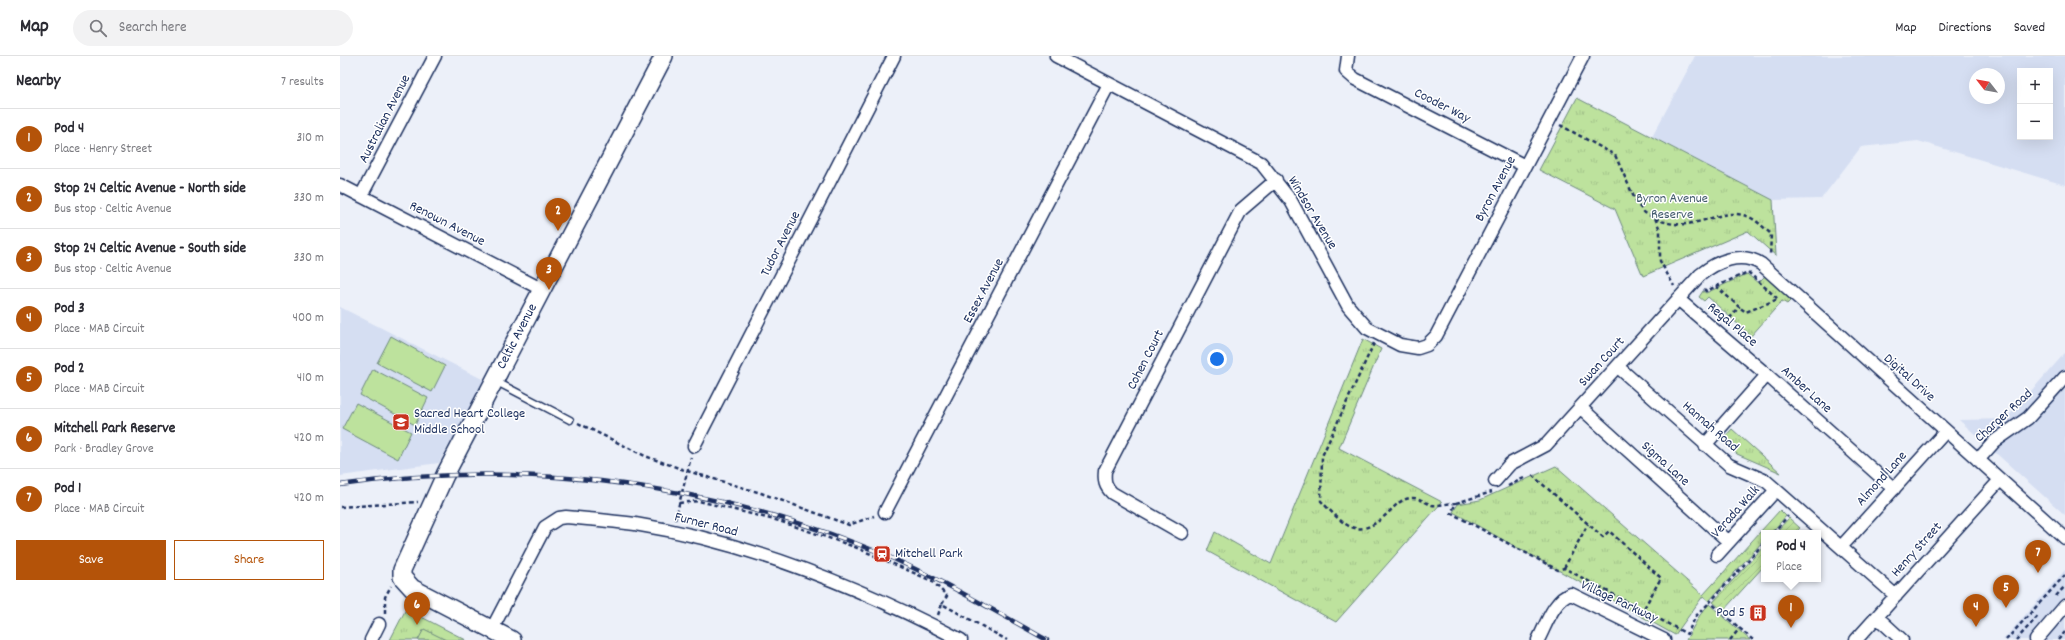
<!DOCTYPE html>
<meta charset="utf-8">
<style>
:root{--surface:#fff;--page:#f2f2f3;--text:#2b2b33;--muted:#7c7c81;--line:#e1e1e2;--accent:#b45309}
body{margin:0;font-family:Dekko,sans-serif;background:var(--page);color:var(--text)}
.controls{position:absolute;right:12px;top:12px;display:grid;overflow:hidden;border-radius:0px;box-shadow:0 4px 16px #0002}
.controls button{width:36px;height:36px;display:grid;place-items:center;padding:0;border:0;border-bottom:1px solid var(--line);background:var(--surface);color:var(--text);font:20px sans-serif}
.compass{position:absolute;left:1629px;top:12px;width:36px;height:36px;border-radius:50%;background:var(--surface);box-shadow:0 4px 16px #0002;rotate:301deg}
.you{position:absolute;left:877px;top:303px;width:14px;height:14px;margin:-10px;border:3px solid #fff;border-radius:50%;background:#1a73e8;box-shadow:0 0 0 6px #1a73e833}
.badge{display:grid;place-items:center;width:26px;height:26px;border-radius:50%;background:var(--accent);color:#fff;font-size:13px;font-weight:700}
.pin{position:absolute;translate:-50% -33px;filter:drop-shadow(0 1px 2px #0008)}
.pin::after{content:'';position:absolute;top:21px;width:14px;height:12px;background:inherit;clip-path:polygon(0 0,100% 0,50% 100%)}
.popup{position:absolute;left:1421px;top:474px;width:60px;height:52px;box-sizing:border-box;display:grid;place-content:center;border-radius:0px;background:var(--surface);filter:drop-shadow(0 1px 3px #0005);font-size:13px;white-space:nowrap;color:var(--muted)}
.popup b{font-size:15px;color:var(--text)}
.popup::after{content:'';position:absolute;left:50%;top:100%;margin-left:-8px;border:8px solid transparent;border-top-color:var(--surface)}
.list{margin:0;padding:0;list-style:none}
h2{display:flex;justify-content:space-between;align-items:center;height:52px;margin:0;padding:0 16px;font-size:17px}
h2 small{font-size:13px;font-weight:400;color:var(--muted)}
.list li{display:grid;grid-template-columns:26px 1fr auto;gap:12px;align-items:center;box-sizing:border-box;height:60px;padding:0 16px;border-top:1px solid var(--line)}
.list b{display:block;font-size:15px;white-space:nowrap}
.list p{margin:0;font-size:13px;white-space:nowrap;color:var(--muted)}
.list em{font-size:13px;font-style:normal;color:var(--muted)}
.actions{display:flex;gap:8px;padding:12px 16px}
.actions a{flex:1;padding:9px 0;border:1px solid var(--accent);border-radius:0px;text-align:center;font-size:14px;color:var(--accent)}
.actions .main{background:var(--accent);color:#fff}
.icon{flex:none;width:22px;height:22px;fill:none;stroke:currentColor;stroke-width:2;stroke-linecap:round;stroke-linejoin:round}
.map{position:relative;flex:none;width:1725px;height:584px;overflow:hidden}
header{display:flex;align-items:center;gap:24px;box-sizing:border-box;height:56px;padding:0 20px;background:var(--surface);border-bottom:1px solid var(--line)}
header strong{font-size:19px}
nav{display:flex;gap:22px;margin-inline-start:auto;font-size:14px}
.search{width:280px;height:36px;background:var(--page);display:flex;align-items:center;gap:10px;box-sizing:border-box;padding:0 14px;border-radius:22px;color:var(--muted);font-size:15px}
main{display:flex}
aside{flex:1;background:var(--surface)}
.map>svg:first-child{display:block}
</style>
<header>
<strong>Map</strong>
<div class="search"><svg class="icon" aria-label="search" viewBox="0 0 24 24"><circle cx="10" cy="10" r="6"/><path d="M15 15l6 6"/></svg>Search here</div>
<nav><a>Map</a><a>Directions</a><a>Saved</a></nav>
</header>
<main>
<aside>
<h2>Nearby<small>7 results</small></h2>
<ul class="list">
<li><span class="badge">1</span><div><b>Pod 4</b><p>Place · Henry Street</p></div><em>310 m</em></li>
<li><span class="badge">2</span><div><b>Stop 24 Celtic Avenue - North side</b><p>Bus stop · Celtic Avenue</p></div><em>330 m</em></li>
<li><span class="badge">3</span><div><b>Stop 24 Celtic Avenue - South side</b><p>Bus stop · Celtic Avenue</p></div><em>330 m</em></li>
<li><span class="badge">4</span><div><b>Pod 3</b><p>Place · MAB Circuit</p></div><em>400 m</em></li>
<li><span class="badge">5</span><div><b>Pod 2</b><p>Place · MAB Circuit</p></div><em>410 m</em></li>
<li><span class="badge">6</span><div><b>Mitchell Park Reserve</b><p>Park · Bradley Grove</p></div><em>420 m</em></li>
<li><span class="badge">7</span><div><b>Pod 1</b><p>Place · MAB Circuit</p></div><em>420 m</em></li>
</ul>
<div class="actions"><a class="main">Save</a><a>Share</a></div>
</aside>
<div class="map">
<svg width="1725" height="584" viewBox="0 0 1725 584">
<defs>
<pattern id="grass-tufts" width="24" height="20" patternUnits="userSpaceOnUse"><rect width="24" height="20" fill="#bde29d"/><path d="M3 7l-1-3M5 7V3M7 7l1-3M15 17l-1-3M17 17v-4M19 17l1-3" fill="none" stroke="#a2c28a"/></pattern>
<pattern id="garden-furrows" width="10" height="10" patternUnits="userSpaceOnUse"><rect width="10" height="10" fill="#bde29d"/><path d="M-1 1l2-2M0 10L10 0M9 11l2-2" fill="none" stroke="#a2c28a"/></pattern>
</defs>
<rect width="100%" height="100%" fill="#ecf0f9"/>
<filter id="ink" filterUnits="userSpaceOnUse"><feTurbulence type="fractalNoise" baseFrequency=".025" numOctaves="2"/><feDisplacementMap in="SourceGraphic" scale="8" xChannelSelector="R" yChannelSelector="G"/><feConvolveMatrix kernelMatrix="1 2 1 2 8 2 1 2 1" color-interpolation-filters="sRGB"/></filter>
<g filter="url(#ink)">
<path fill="#d5def2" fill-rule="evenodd" d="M1355,0H1725V129L1578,85L1521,91L1481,143L1433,144L1312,81ZM1680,15H1710V81H1680ZM1635,18H1659V42H1635Z
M0,251L144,324L99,407L0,420Z
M1725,297V459L1619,364L1666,363Z
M1725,514V584H1663Z"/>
<path fill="url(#grass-tufts)" stroke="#6c887e" d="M1237,42L1433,144L1436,200L1408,175L1303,220L1275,153L1199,114Z
M1407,218L1418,227L1425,220L1451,244L1447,248L1442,245L1411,280L1368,241L1364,245L1359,241L1363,235L1366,237Z
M1023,283L1041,293L999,392L1102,446L996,566L867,495L875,476L931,508Z
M1392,373L1441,417L1397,398L1382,384Z
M1216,410L1363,539L1440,454L1446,460L1431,477H1424V484L1369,545L1363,540L1335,579L1113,456L1118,448L1140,444Z
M1369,548L1410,584H1346L1360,559Z
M66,553L126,584H50Z"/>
<path fill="url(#garden-furrows)" stroke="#6c887e" d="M1449,462L1460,472L1455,477H1435Z
M1424,490V510L1383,555L1373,546Z"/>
<path fill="#bde29d" stroke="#6c887e" d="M51,280L105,310L92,336L37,307Z
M33,313L88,342L75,369L20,339Z
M16,347L71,376L58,403L2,373Z
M84,573L106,584H78Z"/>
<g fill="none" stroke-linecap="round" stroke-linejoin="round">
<defs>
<path id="lane" d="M155,325L230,364"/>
<path id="street" d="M716,0L921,107L951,145L1008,250L1027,272L1060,289L1078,292L1087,289L1096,280L1243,0
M1008,0L1006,15L1015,23L1185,110
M0,129L201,233
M21,140L95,0
M1338,243L1427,319
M1278,311L1389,409L1426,425L1556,540
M1241,352L1389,486
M1365,389L1427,319L1554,433
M354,390L554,0
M1638,404L1655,385L1688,362L1725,321
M1155,425L1170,408L1206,389L1360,219C1377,205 1401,195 1421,208L1725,482
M545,456L769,28
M842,477L772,437C765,430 764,425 765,415L901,154L936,124
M1501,491L1606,375
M1377,499L1436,434
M1537,561L1562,584
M152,573L205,471L219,462L226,461C249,463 272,465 295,468C408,486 520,531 621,584
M31,584L39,568
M1198,584C1206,569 1214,543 1231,538L1324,584
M1516,584L1660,424
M1696,584L1725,550"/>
<g id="secondary">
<path id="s1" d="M172,584L72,532L62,521V514L105,419L324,0"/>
</g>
</defs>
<use href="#lane" stroke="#1b2f5e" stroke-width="9"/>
<use href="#street" stroke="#1b2f5e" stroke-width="15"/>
<use href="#secondary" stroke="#1b2f5e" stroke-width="20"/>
<path stroke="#1b2f5e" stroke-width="2.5" stroke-dasharray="4 3" stroke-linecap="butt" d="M1220,69L1275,99L1297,148L1305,157L1315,162L1320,174V205L1334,230
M1315,162C1353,181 1376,150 1406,160C1416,163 1423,171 1431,178L1430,200
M1376,230L1399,251L1390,262
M1364,233L1366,235L1408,216L1438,243L1406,256L1399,251
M1034,287L982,400L981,445C1005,470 1017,486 1048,457C1055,450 1061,443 1071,442C1079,441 1085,447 1092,449C1098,450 1109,447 1116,447L1111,457L1218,514L1224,512L1347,578L1356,560L1370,546
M238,367L305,400L347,415L421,437L509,469L534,460
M1192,419L1263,481L1269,475L1321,522L1303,554
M1168,430L1184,422
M339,447L359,445L439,465L515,491L592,525L607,540L602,548
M1116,447L1152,436
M0,451L78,446
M335,464L351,401
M1433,477L1448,460
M1224,512L1248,468
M1716,540L1725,530
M45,557V541L51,530
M598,559L602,548L667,584
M1390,584L1400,572
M1413,584L1370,546L1424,487
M1666,584L1725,519
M1676,584L1699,559
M1718,584L1725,576"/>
<use href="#lane" stroke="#fff" stroke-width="6"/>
<use href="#street" stroke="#fff" stroke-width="12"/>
<use href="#secondary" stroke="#fff" stroke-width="17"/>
<defs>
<path id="rail" d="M0,429C173,404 351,424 515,487C582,512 644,549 707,584"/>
</defs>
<use href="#rail" stroke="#1b2f5e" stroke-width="4.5"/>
<use href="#rail" stroke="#fff" stroke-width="3" stroke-dasharray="9" stroke-linecap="butt"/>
</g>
</g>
<defs>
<symbol id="school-square" viewBox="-11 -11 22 22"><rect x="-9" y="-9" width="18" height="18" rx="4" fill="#c8321e" stroke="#fff"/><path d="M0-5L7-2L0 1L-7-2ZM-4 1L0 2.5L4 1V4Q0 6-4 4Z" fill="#fff"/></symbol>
<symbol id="station-square" viewBox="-11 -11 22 22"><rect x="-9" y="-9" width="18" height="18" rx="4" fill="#c8321e" stroke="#fff"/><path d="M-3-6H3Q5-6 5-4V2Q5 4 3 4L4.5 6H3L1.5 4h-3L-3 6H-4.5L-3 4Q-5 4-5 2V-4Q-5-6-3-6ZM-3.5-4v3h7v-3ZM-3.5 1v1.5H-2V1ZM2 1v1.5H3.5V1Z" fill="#fff"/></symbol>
<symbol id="building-square" viewBox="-11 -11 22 22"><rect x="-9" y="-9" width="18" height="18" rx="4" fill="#c8321e" stroke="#fff"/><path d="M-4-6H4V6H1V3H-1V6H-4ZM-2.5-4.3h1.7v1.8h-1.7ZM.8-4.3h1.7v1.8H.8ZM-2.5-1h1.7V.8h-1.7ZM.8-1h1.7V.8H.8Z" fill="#fff"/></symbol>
</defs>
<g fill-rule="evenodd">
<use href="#school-square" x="51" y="356" width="20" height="20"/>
<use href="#station-square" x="532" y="488" width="20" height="20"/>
<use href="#building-square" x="1408" y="547" width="20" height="20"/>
</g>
<g text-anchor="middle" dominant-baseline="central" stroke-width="3" stroke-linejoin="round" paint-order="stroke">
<g font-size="14" fill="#1b2f5e" stroke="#fff">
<text transform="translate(1102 50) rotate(27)">Cooder Way</text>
<text transform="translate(45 63) rotate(-63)">Australian Avenue</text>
<text transform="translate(1156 133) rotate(-62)">Byron Avenue</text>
<text transform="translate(972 157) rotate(59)">Windsor Avenue</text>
<text transform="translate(107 168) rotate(27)">Renown Avenue</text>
<text transform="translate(441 188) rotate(-63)">Tudor Avenue</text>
<text transform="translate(644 235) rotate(-62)">Essex Avenue</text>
<text transform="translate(1392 269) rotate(40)">Regal Place</text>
<text stroke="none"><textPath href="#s1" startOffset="395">Celtic Avenue</textPath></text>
<text transform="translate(806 304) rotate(-63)">Cohen Court</text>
<text transform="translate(1262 306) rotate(-48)">Swan Court</text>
<text transform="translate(1569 322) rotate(42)">Digital Drive</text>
<text transform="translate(1466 334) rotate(42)">Amber Lane</text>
<text transform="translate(1664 360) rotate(-42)">Charger Road</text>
<text transform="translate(1370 371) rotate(41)">Hannah Road</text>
<text transform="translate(1325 408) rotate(42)">Sigma Lane</text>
<text transform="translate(1542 423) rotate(-48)">Almond Lane</text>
<text transform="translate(1396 456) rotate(-48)">Verada Walk</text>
<text transform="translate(366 469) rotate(14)">Furner Road</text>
<text transform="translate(1577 494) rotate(-48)">Henry Street</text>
<text transform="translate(1279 546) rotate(25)">Village Parkway</text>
</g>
<g font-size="14" fill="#445c6e" stroke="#fff">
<text x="1332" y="143">Byron Avenue<tspan x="1332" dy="16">Reserve</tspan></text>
</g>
<g font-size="14" fill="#1b2f5e" stroke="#fff" text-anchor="start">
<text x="74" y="358">Sacred Heart College<tspan x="74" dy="16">Middle School</tspan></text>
<text x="555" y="498">Mitchell Park</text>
<text x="1405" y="557" text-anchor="end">Pod 5</text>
</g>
</g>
</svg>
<div class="controls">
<button>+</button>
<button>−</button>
</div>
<svg class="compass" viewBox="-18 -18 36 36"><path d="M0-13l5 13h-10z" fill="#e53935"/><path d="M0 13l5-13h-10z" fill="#7c7c81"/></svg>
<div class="you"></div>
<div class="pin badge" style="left:1451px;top:572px">1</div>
<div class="popup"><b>Pod 4</b>Place</div>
<div class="pin badge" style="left:218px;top:175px">2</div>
<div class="pin badge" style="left:209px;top:234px">3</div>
<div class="pin badge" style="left:1636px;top:571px">4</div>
<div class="pin badge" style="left:1666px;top:552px">5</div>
<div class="pin badge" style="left:77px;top:569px">6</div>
<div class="pin badge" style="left:1698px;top:517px">7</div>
</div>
</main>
